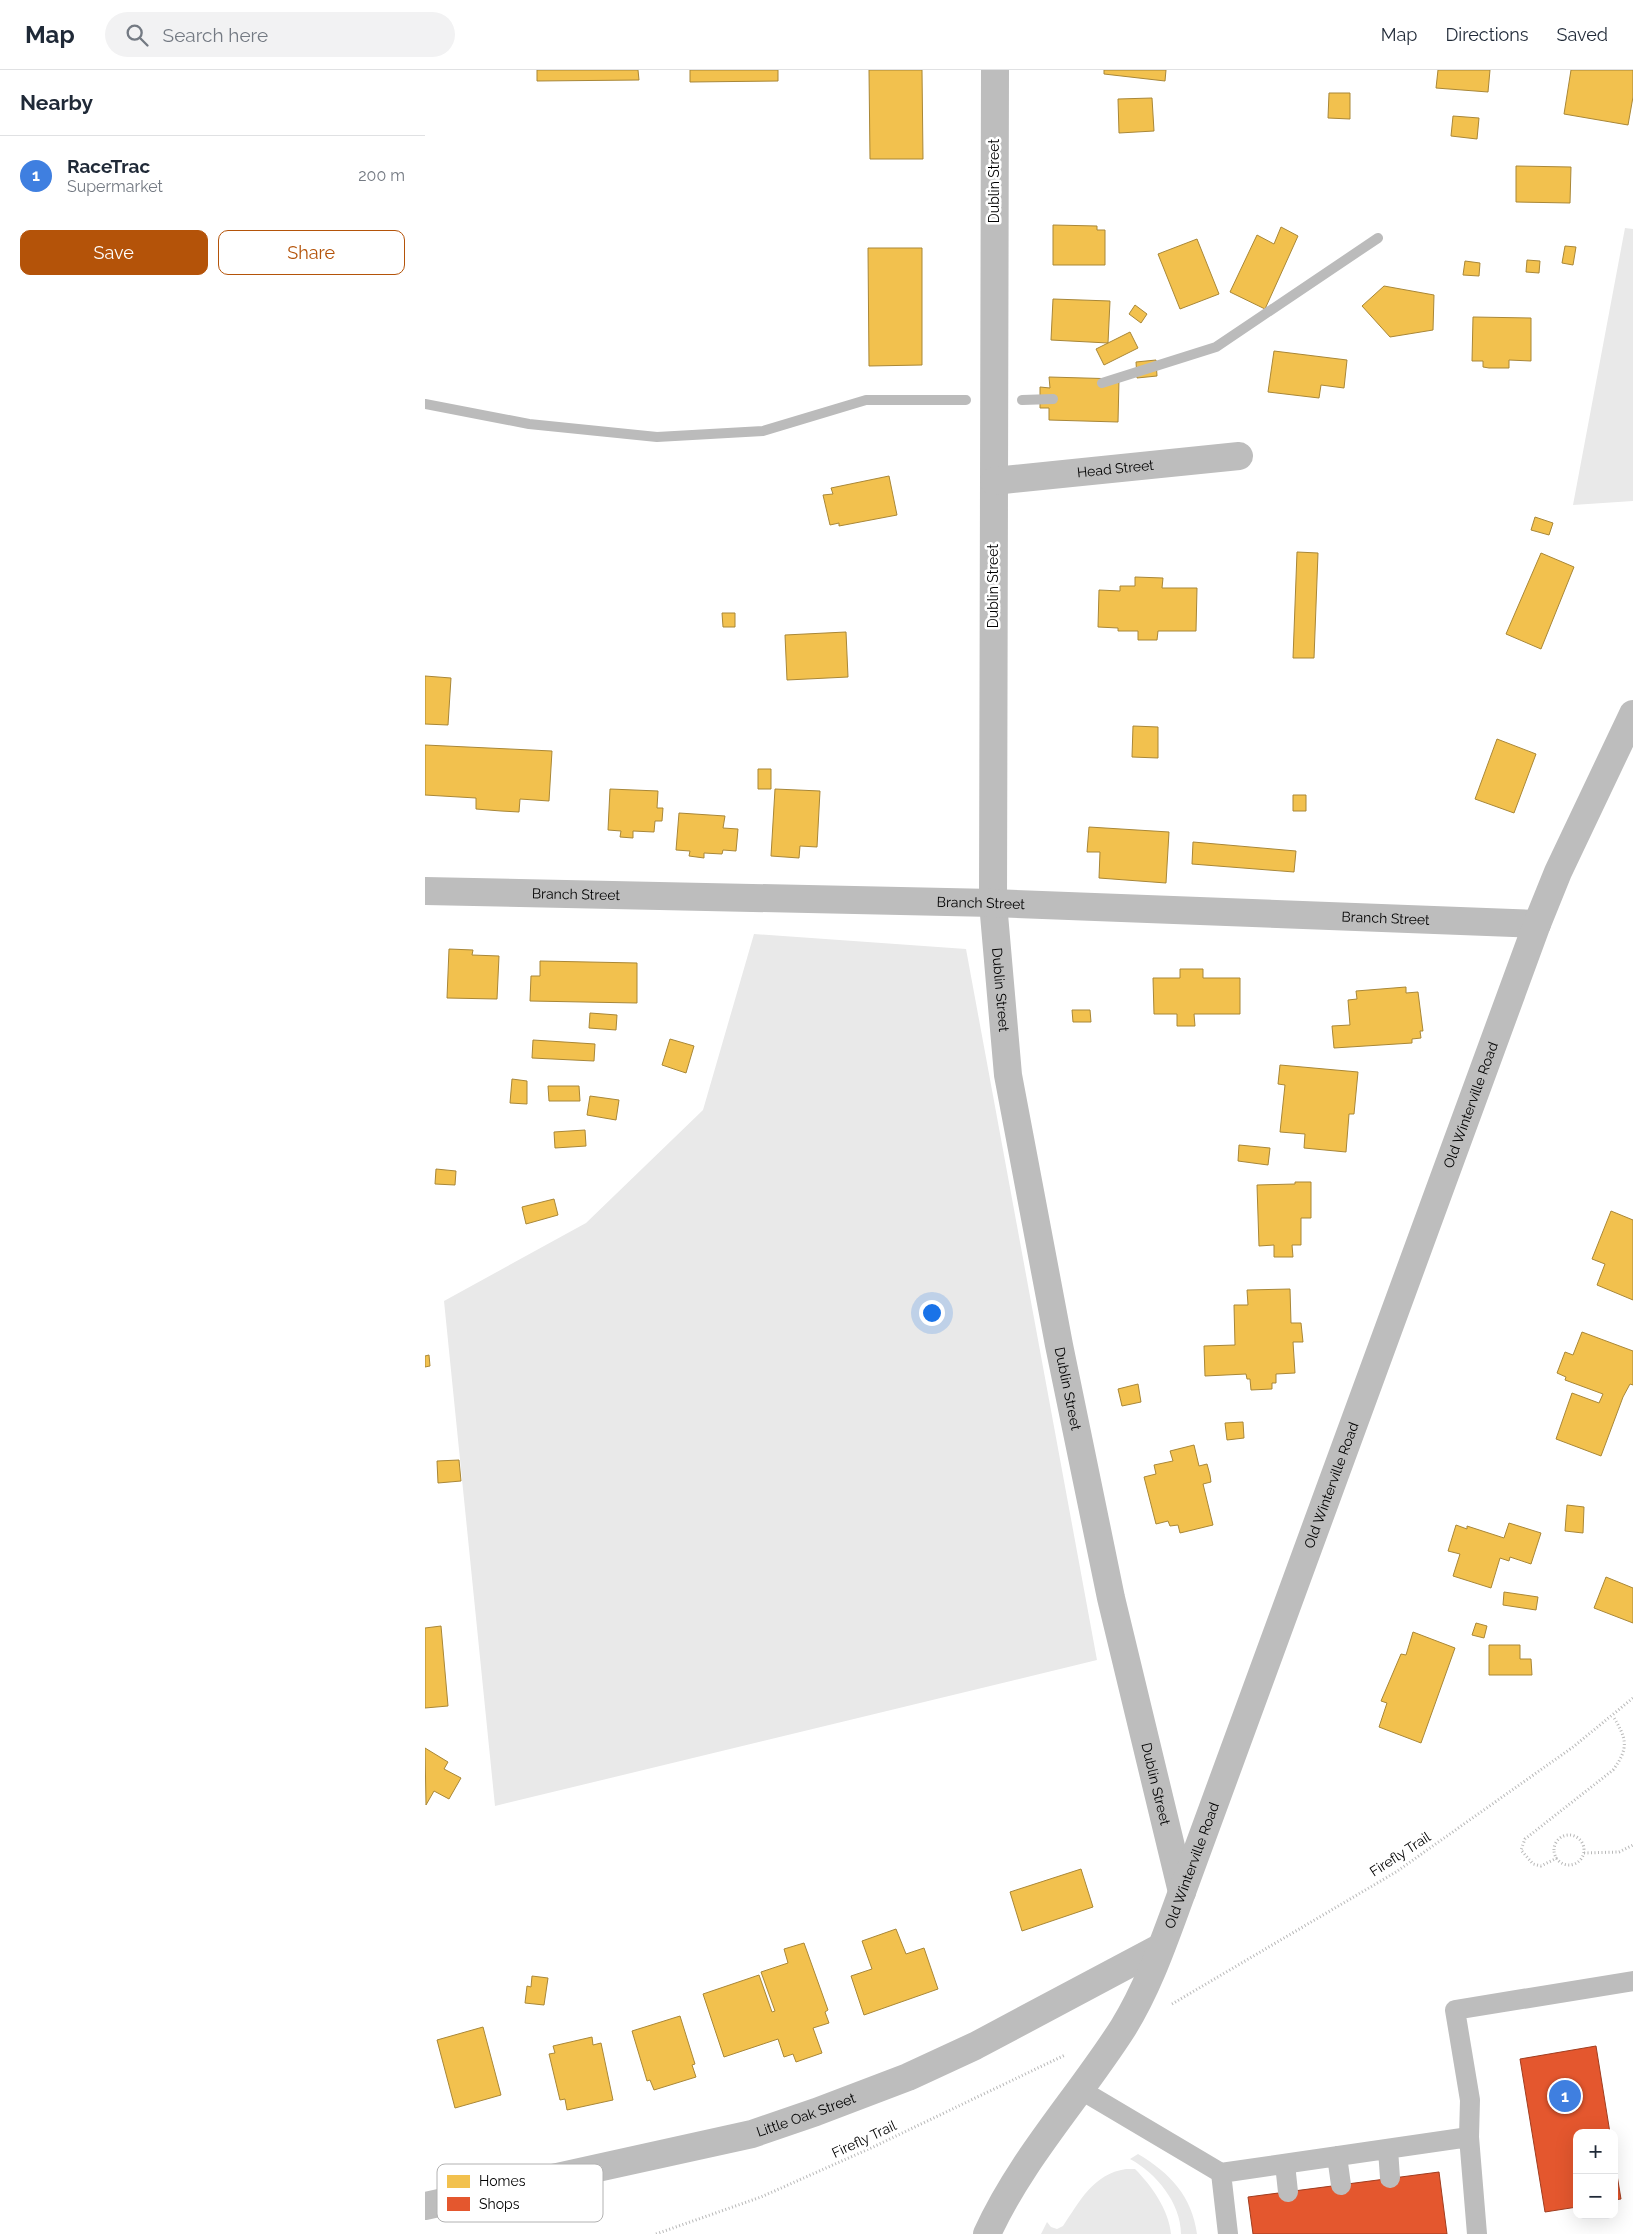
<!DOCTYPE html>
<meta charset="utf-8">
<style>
:root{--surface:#fff;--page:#f2f2f3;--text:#1f2937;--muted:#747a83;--line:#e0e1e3;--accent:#b45309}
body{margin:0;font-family:Raleway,sans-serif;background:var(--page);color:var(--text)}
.controls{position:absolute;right:15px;bottom:15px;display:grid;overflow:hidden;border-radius:10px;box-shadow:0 5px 20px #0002}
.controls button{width:45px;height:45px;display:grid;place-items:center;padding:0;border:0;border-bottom:1px solid var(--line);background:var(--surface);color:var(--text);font:25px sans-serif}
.you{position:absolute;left:506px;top:1242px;width:18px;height:18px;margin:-12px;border:4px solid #fff;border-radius:50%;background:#1a73e8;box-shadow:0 0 0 8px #1a73e833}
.badge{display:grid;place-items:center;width:32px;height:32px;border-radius:50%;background:var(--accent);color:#fff;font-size:16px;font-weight:700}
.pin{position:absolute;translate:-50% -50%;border:2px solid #fff;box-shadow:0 1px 5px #0006}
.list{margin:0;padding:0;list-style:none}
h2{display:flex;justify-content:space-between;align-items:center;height:65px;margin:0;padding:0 20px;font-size:21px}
h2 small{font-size:16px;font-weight:400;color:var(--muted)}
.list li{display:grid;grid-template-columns:32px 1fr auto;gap:15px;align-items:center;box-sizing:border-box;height:80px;padding:0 20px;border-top:1px solid var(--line)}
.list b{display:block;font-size:19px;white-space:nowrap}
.list p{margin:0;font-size:16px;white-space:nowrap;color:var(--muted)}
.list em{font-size:16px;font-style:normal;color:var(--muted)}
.actions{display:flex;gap:10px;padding:15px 20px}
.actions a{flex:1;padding:11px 0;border:1px solid var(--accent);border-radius:10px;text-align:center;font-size:18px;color:var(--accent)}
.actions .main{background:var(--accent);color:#fff}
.icon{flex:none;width:28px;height:28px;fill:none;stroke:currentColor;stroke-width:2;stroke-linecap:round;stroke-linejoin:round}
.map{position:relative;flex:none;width:1208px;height:2164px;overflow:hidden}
header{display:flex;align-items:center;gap:30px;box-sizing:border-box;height:70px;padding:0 25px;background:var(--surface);border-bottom:1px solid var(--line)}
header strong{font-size:24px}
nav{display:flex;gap:28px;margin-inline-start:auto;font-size:18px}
.search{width:350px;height:45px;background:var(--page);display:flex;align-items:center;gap:12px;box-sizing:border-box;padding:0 18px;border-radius:28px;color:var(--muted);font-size:19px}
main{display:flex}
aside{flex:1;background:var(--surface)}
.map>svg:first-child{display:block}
</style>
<header>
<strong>Map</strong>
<div class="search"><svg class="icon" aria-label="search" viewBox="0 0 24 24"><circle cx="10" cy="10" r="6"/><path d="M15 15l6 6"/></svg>Search here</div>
<nav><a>Map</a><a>Directions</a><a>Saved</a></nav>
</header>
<main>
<aside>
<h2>Nearby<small></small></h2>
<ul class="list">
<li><span class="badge" style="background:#3f7fe0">1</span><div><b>RaceTrac</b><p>Supermarket</p></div><em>200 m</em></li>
</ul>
<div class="actions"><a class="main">Save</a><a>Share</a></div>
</aside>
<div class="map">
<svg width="1208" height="2164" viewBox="0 0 1208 2164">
<rect width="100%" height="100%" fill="#fff"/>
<path fill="#e9e9e9" d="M1200,158L1208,159V431L1148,435Z
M329,864L541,879L672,1590L70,1736L19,1231L161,1153L278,1040Z
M713,2084C745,2103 767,2126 772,2164H756C756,2133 731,2103 705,2089Z
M701,2099H710C726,2115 744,2140 746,2164H616L622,2152L626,2157L632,2159L638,2156C655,2131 668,2104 701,2099Z"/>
<path fill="#f2c14e" stroke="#a98737" d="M112,0H213L214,10L112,11Z
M265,0H353V11L265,12Z
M444,0H497L498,89H445Z
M679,0H741L740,11L679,4Z
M1013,0H1065L1063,22L1011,18Z
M1146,0H1208V27L1203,55L1139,44Z
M904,23H925V49L903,48Z
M727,28L729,61L694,63L693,29Z
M1028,46L1054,48L1052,69L1026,66Z
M1091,96L1146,97L1145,133L1091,132Z
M628,155L672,156V160H680V195H628Z
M856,157L873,166L840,239L805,222L832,165L849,174Z
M772,169L794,224L755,239L733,184Z
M1140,176L1151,177L1148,195L1137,193Z
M443,178H497V295L444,296Z
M1102,190L1115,191L1114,203L1101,202Z
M1040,191L1055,193L1054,206L1038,205Z
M959,216L1009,225L1008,260L965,267L937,236Z
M628,229L685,231L683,273L626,270Z
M710,235L722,244L716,253L704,244Z
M1048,247L1106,248V291L1084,290V298H1064L1058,297V291H1047Z
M705,262L713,278L679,295L671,279Z
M849,281L922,290L919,318L896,315L894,328L843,322Z
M731,290L732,306L712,308L711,292Z
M624,307L694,309L693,352L624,350V338H615V317L625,318Z
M464,406L472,445L414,456V453L405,455L398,425L408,424L406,418Z
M1110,447L1128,453L1124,465L1106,460Z
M872,482L893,483L889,588H868Z
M1116,483L1149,497L1116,579L1081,564Z
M710,507L738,508L737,518H772L771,561H733L732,570H713V561H693V558L673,557L674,520L695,521V516H710Z
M297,543H310V557H298Z
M421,562L423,607L362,610L360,565Z
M0,606L26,608L23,655L0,654Z
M708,656L733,657V688L707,687Z
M1072,669L1111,684L1089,743L1050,729Z
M0,675L127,681L124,731L95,729L94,742L76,741L51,739V728L0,725Z
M333,699H346V719H333Z
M185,719L233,721L232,738H238L237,751H230L229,762L208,761V768L195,767L196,761L183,760Z
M350,719L395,721L392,777L375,776L374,788L346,786Z
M868,725H881V741H868Z
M254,743L300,746L298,758L313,759L311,781L298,780L297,784L279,783V788L264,786L265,781L251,780Z
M664,757L744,762L741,813L674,808L675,782H662Z
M768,772L871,781L869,802L767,794Z
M24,879L48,880L47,885L74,886L72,929L22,928Z
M115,891L212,893V933L105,931L106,906H115Z
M755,899H778V908H815V944H769L770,956H752V944H729L728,908H755Z
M981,917V923L993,922L998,961H995L996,968L987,969V973L909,978L907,956L925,955L923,930L932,929L931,921Z
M647,940H665L666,952H648Z
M165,943L192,945L191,960L164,958Z
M245,969L269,976L261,1003L237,995Z
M108,970L170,974L169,991L107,988Z
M855,995L933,1002L929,1044H924L921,1082L879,1078L880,1064L855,1062L860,1015L853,1014Z
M87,1009L102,1011V1034L85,1033Z
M123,1016H154L155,1031H124Z
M165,1026L194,1030L191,1050L162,1045Z
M160,1060L161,1076L130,1078L129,1062Z
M814,1075L845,1078L843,1095L813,1091Z
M11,1099L31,1101L30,1115L10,1114Z
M870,1112H886V1148H876V1175H867L868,1187H849V1175L834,1176L832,1115L870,1114Z
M129,1129L133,1145L101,1154L97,1137Z
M1186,1141L1208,1150V1230L1172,1215L1180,1194L1167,1189Z
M865,1219L866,1253H876L878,1272H868L870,1303L851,1304V1313H847V1319L826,1320L825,1309H822L821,1304L780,1306L779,1276L810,1275L809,1235H823L822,1220Z
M1157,1262L1208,1281V1315L1205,1314L1198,1327L1176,1386L1131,1369L1147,1323L1174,1333L1178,1324L1140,1310L1141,1307L1132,1303L1140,1282L1148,1285Z
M4,1285L5,1296L0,1297V1286Z
M713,1314L716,1332L697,1336L693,1319Z
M818,1352L819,1368L802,1370L800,1353Z
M769,1375L774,1396L782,1394L785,1405L786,1412L778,1414L788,1455L755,1463L753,1455L745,1456L743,1451L731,1454L719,1407L731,1404L729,1395L748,1391L745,1381Z
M34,1390L36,1411L13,1413L12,1391Z
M1142,1435L1159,1437L1158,1463L1140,1461Z
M1084,1453L1116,1463L1106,1494L1085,1487L1084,1491L1075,1488L1066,1518L1028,1506L1035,1484L1023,1481L1031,1455L1042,1459V1456L1079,1468Z
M1181,1507L1208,1518V1553L1169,1538Z
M1079,1522L1113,1527L1111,1540L1078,1535Z
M1051,1553L1062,1556L1059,1568L1047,1565Z
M16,1556L23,1636L0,1638V1558Z
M988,1562L1030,1578L996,1673L954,1657L962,1633L956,1631L976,1584L981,1585Z
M1064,1575H1095V1589H1106L1107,1605H1064Z
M0,1678L23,1692L19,1699L36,1708L24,1729L9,1721L1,1735Z
M656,1799L668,1837L597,1861L585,1822Z
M471,1859L481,1884L499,1878L513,1919L439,1945L426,1906L447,1899L437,1871Z
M379,1873L403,1940L400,1942L404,1953L388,1958L397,1983L371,1992L368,1984L359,1987L353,1969L299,1987L278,1924L334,1905L347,1942L350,1941L336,1902L363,1893L359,1879Z
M107,1906L123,1908L119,1935L100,1933L102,1916L106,1917Z
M255,1946L270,1994L267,1995L271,2007L229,2020L225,2010L222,2011L207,1961Z
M58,1957L76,2025L30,2038L12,1970Z
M167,1967L168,1975L176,1973L188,2030L142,2040L140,2029L135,2030L124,1984L130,1983L128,1976Z"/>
<path fill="#e4572e" stroke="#a03d20" d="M1171,1976L1185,2063H1152V2137L1120,2142L1095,1989Z
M1189,2087L1196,2129L1189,2130Z
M1014,2102L1022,2164H828L823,2127Z"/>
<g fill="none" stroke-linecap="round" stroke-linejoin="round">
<path stroke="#bbb" stroke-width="10" d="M677,313L791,277L953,168
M597,330L628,329
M0,334L104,354L232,367L338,361L441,330H541"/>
<path stroke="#b8b8b8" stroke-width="3" stroke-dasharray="1 2.5" stroke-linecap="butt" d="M1129 1780a15 15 0 1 1 30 0a15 15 0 1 1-30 0Z
M1159,1783L1194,1782L1208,1775
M1132,1788L1116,1796L1108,1794L1096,1780L1100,1769L1188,1700C1205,1677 1201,1668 1188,1646
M747,1934L971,1802L1148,1677L1208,1628
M231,2164L336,2127L446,2078L640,1985"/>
<path stroke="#bdbdbd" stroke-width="20" d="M656,2020L796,2103L1044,2067L1045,2030L1030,1940L1208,1911
M1044,2067L1052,2164
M963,2079L965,2108
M912,2086L916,2115
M860,2094L863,2122
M796,2103L803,2164"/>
<g stroke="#bdbdbd" stroke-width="28">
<path id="s1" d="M570,0L568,833L583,1005L634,1275L686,1528L757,1822"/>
<path id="s2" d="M569,411L814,386"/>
<path id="s3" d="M0,821L568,833L1112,854"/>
<path id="s4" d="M0,2136L327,2064L391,2042L483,2007L550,1976L736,1877"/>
<path id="s5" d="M562,2164C596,2089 654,2027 698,1958C724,1916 740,1868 757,1822L1112,854L1133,802L1208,644"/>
</g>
</g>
<g text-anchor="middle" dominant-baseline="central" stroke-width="5" stroke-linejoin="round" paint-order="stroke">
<g font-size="14" fill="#000" stroke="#fff">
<text transform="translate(569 111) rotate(-90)">Dublin Street</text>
<text stroke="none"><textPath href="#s2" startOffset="122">Head Street</textPath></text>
<text transform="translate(568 516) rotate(-90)">Dublin Street</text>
<text stroke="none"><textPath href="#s3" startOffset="151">Branch Street</textPath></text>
<text stroke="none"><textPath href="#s3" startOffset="556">Branch Street</textPath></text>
<text stroke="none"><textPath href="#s3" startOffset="961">Branch Street</textPath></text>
<text stroke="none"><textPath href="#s1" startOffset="920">Dublin Street</textPath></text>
<text stroke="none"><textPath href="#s5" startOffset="1234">Old Winterville Road</textPath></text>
<text stroke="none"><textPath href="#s1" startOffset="1325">Dublin Street</textPath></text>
<text stroke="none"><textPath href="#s5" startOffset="829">Old Winterville Road</textPath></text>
<text stroke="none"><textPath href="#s1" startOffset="1730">Dublin Street</textPath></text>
<text transform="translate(975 1784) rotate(-33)">Firefly Trail</text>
<text stroke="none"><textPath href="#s5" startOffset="424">Old Winterville Road</textPath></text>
<text stroke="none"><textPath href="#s4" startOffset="392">Little Oak Street</textPath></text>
<text transform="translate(439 2069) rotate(-25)">Firefly Trail</text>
</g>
</g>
<rect x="12" y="2094" width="166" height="58" rx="8" fill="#fff" stroke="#b2b2b2" stroke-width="1"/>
<rect x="22" y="2105" width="23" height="13" fill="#f2c14e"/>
<rect x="22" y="2127" width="23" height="14" fill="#e4572e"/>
<g font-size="14" fill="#000">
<text x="54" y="2116">Homes</text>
<text x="54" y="2139">Shops</text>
</g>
</svg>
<div class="controls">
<button>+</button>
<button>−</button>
</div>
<div class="you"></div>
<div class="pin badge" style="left:1140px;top:2026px;background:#3f7fe0">1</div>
</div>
</main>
